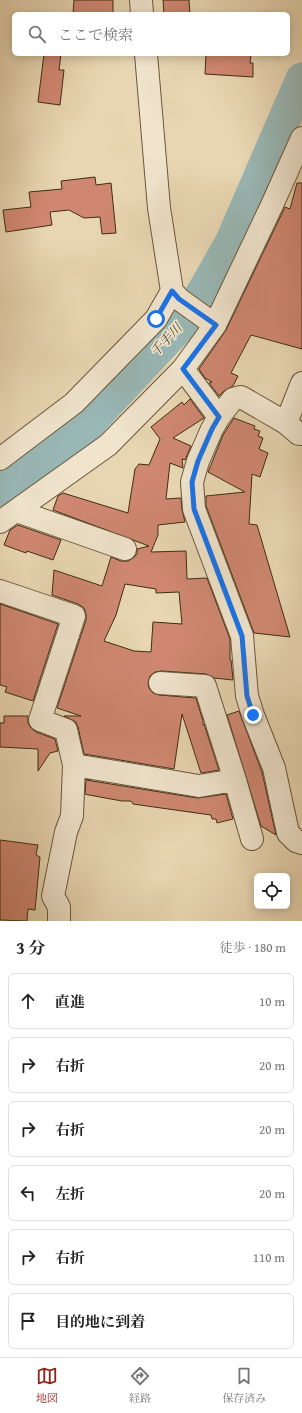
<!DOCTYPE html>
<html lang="ja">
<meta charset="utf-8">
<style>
:root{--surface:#fff;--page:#f2f2f2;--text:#222;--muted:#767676;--line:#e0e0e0;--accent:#8f2418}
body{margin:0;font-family:"Gentium Book Plus","Noto Serif JP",serif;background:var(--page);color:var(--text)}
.controls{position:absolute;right:12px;bottom:12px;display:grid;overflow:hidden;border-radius:6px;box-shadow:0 2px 10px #0003}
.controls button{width:36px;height:36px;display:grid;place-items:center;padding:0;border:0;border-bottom:1px solid var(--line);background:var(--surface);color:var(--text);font:20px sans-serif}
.stop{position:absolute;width:12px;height:12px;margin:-9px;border:3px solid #1a73e8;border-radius:50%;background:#fff}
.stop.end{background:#1a73e8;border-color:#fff;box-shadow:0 1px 4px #0008}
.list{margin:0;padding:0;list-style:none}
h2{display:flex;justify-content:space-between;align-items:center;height:52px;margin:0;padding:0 16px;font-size:17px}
h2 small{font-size:13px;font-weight:400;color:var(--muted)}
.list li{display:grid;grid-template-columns:26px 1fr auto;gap:12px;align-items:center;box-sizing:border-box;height:56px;margin:0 8px 8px;padding:0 8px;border:1px solid var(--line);border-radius:6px}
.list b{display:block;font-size:15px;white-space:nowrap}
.list em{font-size:13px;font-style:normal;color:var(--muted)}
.icon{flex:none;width:22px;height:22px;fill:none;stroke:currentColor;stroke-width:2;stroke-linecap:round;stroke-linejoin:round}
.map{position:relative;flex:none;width:302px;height:921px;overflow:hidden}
.search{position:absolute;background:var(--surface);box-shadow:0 2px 10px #0003;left:12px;right:12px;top:12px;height:44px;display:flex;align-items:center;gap:10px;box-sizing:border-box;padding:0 14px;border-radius:6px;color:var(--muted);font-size:15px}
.sheet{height:436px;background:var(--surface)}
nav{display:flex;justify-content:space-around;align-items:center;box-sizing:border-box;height:56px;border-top:1px solid var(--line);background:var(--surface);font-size:11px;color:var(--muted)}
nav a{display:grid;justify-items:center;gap:2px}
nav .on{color:var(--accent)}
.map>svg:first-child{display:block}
</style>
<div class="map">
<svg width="302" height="921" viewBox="0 0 302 921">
<rect width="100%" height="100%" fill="#e8d6b2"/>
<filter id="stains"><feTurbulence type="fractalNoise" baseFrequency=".005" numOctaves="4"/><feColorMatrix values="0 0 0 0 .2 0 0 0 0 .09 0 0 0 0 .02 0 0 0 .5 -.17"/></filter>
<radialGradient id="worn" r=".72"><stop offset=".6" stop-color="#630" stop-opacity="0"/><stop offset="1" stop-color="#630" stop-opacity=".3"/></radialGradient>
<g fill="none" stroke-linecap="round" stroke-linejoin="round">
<path stroke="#99b7b5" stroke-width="33" d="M0,490L78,435L190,315L231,243L302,79"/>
</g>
<path fill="#cf8771" stroke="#3f2d13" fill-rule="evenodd" d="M74,0H113V14H73Z
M163,0H189L190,14H164Z
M44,54H61L59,70H64L60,105L38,102Z
M206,54L251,55L250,63H253V77L205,74Z
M95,177L96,185L111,183L116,233L102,234L100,217L84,218L69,210L50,212L52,225L6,232L3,210L31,207L29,192L62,189L61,181Z
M297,183H302V349L251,335L231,373L238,376L233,386L224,391L219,396L209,383L212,382L205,378L199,369L226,330L285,207L290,209Z
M190,399L204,418L173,438L191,446L185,460L182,459L183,468L170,463L166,499L181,498L182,510L185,522L158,525V535L151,552L186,551L187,579L207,578L230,639V660H231L233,680L214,678L206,674L161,671L155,672L150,676L148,683L149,688L153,693L159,695L196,698L203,721V725L204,724L219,770L201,773L182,714L174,769L84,754L78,727L76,722L64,716H81L57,708L86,620V614L84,608L78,604L52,595L54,570L102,586L111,557L121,561H128L133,558L137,554V549L149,546L53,510L58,496L63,493L128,513L135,469L139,464L149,465L160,439L151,427L182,402L184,405ZM125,584L156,589V593L179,592L182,624L153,622L151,652L134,651L104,641L116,615Z
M234,418L255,426L254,429L260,431L258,436L263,438L259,449L268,453L260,477L252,474L249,524L257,525L290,637L254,633L206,506V496L245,492L208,472L223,435Z
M18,525L61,540L53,560L27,551L26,553L4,545L10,530Z
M0,604L58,624L33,701L5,692L7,687L0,685Z
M239,711L262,772L276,835L261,826L227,715Z
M4,716H28V723L31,728L36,732L55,739L58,751L50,753L38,771V749L0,747V723H4Z
M86,780L197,798L226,794L233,819L217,823L216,819H212L211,815L154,807L133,804L131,801H122L89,795L85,794Z
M0,840L38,845L36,855L40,857L35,910L28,909L27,921L0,920Z"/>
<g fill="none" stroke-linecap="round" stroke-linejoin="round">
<defs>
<path id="minor" d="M141,0L142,14
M146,54L159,208L172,291L179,299L215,325
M183,369L219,417L233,399L241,397L286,423L299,434H302
M219,417L212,429L198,461L192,482L194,509L242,636L247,696L253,715L274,768L288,833L296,841L302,843
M286,423L302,383
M0,459L74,403L156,319L172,291
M17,511L125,549
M0,522L108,445L183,369L215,325L272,205L302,138
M0,591L74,616L40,720L66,730L74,765L72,816L66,832L53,896L59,907V921
M160,683L205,686L235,780L252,839
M74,765L199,786L235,780"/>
</defs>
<use href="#minor" stroke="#69573b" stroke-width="24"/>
<use href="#minor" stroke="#f0e4cd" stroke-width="22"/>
</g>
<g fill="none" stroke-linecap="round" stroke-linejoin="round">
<path stroke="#1a73e8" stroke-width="5" d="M156,319L172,291L179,299L216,325L183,369L219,417L212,429L198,461L192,482L194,509L242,636L247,696L253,715"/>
</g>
<g text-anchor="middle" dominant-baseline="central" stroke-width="3.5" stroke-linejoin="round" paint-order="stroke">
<g font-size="13" font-style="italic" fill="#514933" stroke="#f0e4cd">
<text transform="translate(166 340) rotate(-47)">千手川</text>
</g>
</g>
<rect width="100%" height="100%" filter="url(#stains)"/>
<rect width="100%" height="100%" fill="url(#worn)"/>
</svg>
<div class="controls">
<button><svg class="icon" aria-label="locate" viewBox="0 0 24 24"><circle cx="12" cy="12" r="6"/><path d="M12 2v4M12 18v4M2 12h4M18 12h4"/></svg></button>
</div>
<div class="stop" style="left:156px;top:319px"></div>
<div class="stop end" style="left:253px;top:715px"></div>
<div class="search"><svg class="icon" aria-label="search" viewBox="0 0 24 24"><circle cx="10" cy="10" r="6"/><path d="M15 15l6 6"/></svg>ここで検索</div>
</div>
<section class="sheet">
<h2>3 分<small>徒歩 · 180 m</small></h2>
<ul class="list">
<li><svg class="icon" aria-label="ahead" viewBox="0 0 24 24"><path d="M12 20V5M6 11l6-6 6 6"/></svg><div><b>直進</b></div><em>10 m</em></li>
<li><svg class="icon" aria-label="right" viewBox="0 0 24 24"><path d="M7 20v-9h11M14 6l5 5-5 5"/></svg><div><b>右折</b></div><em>20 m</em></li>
<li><svg class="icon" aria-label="right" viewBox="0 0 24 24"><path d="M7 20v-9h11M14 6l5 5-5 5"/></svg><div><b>右折</b></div><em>20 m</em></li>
<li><svg class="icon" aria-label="left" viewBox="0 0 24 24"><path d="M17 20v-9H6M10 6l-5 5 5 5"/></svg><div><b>左折</b></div><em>20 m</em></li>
<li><svg class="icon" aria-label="right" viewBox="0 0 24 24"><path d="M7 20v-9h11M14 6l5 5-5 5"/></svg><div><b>右折</b></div><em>110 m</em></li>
<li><svg class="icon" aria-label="arrive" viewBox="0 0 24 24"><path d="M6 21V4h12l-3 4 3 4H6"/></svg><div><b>目的地に到着</b></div></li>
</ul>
</section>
<nav>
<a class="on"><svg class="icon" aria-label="map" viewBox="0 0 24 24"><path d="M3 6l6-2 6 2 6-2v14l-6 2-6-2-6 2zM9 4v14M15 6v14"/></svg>地図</a>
<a><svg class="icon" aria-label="directions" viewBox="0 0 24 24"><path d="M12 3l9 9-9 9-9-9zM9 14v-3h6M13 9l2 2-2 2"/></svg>経路</a>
<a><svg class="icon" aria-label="saved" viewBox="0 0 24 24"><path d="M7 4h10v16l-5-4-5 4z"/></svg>保存済み</a>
</nav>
